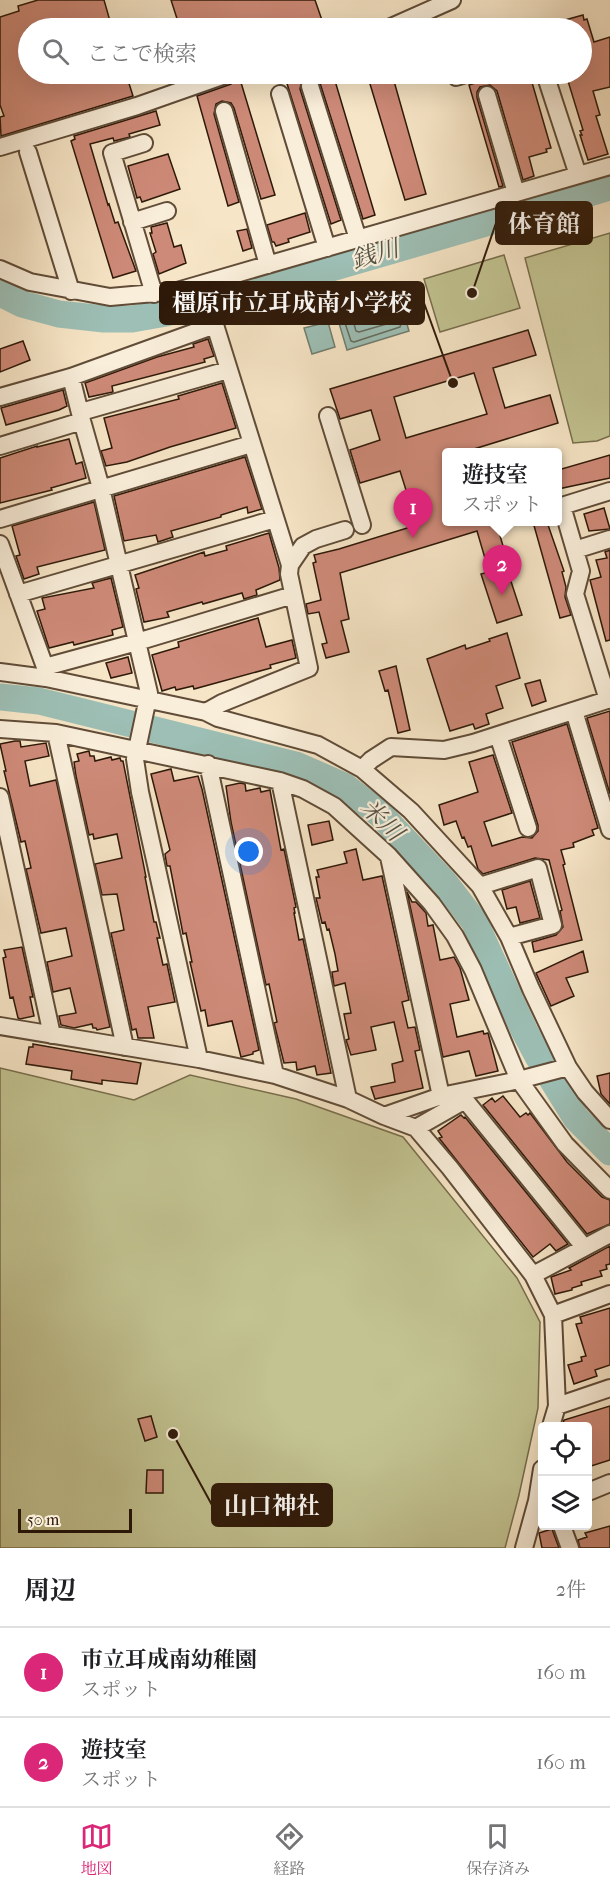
<!DOCTYPE html>
<html lang="ja">
<meta charset="utf-8">
<style>
:root{--surface:#fff;--page:#f6f6f6;--text:#202124;--muted:#757577;--line:#e0e0e0;--accent:#db2777}
body{margin:0;font-family:"IM FELL French Canon","Noto Serif JP",serif;background:var(--page);color:var(--text)}
.controls{position:absolute;right:18px;bottom:18px;display:grid;overflow:hidden;border-radius:6px;box-shadow:0 6px 24px #0002}
.controls button{width:54px;height:54px;display:grid;place-items:center;padding:0;border:0;border-bottom:2px solid var(--line);background:var(--surface);color:var(--text);font:30px sans-serif}
.scale{position:absolute;left:18px;bottom:15px;width:114px;box-sizing:border-box;padding-left:6px;border:3px solid #2e1909;border-top:0;font-size:16px;line-height:21px;white-space:nowrap;color:#2e1909;-webkit-text-stroke:4px #f9eeda;paint-order:stroke}
.you{position:absolute;left:249px;top:852px;width:21px;height:21px;margin:-15px;border:4px solid #fff;border-radius:50%;background:#1a73e8;box-shadow:0 0 0 9px #1a73e833}
.badge{display:grid;place-items:center;width:39px;height:39px;border-radius:50%;background:var(--accent);color:#fff;font-size:20px;font-weight:700}
.pin{position:absolute;translate:-50% -50px;filter:drop-shadow(0 2px 3px #0008)}
.pin::after{content:'';position:absolute;top:32px;width:21px;height:18px;background:inherit;clip-path:polygon(0 0,100% 0,50% 100%)}
.popup{position:absolute;left:442px;top:448px;width:120px;height:78px;box-sizing:border-box;display:grid;place-content:center;border-radius:6px;background:var(--surface);filter:drop-shadow(0 2px 4px #0005);font-size:20px;white-space:nowrap;color:var(--muted)}
.popup b{font-size:22px;color:var(--text)}
.popup::after{content:'';position:absolute;left:50%;top:100%;margin-left:-12px;border:12px solid transparent;border-top-color:var(--surface)}
.list{margin:0;padding:0;list-style:none}
h2{display:flex;justify-content:space-between;align-items:center;height:78px;margin:0;padding:0 24px;font-size:26px}
h2 small{font-size:20px;font-weight:400;color:var(--muted)}
.list li{display:grid;grid-template-columns:39px 1fr auto;gap:18px;align-items:center;box-sizing:border-box;height:90px;padding:0 24px;border-top:2px solid var(--line)}
.list b{display:block;font-size:22px;white-space:nowrap}
.list p{margin:0;font-size:20px;white-space:nowrap;color:var(--muted)}
.list em{font-size:20px;font-style:normal;color:var(--muted)}
.icon{flex:none;width:33px;height:33px;fill:none;stroke:currentColor;stroke-width:2;stroke-linecap:round;stroke-linejoin:round}
.map{position:relative;flex:none;width:610px;height:1548px;overflow:hidden}
.search{position:absolute;background:var(--surface);box-shadow:0 6px 24px #0002;left:18px;right:18px;top:18px;height:66px;display:flex;align-items:center;gap:15px;box-sizing:border-box;padding:0 21px;border-radius:33px;color:var(--muted);font-size:22px}
.sheet{height:258px;background:var(--surface)}
nav{display:flex;justify-content:space-around;align-items:center;box-sizing:border-box;height:84px;border-top:2px solid var(--line);background:var(--surface);font-size:16px;color:var(--muted)}
nav a{display:grid;justify-items:center;gap:3px}
nav .on{color:var(--accent)}
.map>svg:first-child{display:block}
</style>
<div class="map">
<svg width="610" height="1548" viewBox="0 0 610 1548">
<rect width="100%" height="100%" fill="#f6e5c6"/>
<filter id="stains"><feTurbulence type="fractalNoise" baseFrequency=".00333" numOctaves="4"/><feColorMatrix values="0 0 0 0 .2 0 0 0 0 .09 0 0 0 0 .02 0 0 0 .5 -.17"/></filter>
<radialGradient id="worn" r=".72"><stop offset=".6" stop-color="#630" stop-opacity="0"/><stop offset="1" stop-color="#630" stop-opacity=".3"/></radialGradient>
<path fill="#c2c391" stroke="#786e4d" stroke-width="1.5" d="M610,233V436L597,441L573,443L525,258Z
M504,255L520,308L440,332L424,279Z
M0,1068L134,1100L190,1075L296,1099L403,1137L517,1278L540,1322L538,1408L519,1495L505,1548H0Z"/>
<path fill="#9dbfb5" stroke="#717d70" stroke-width="1.5" d="M398,294L409,331L347,350L336,313Z
M328,322L335,347L312,354L304,328Z"/>
<g fill="none" stroke-linecap="round" stroke-linejoin="round">
<path stroke="#666c5f" stroke-width="1.5" d="M393,303L401,324L400,327L354,342L351,341L344,320L345,317Z
M387,312L391,319L390,323L359,332L356,331L354,324L355,321Z"/>
<path stroke="#9dbfb5" stroke-width="27" d="M0,293L22,304L59,314L104,319H132L166,313L290,280L610,187
M0,697L39,701L296,765L344,786L380,814L444,882L474,921L524,1030L539,1058L576,1118L610,1152"/>
</g>
<path fill="#ce8a78" stroke="#2e1909" stroke-width="1.5" fill-rule="evenodd" d="M38,0H104L112,28H28V74H126L133,96L1,136L0,117L4,116L0,105V17L19,11L18,6Z
M171,0H315L324,26L316,28H180Z
M583,15L584,20L587,19L594,42L610,37V87L593,91L600,115L596,116L608,154L588,160L580,135H582L580,131L583,130L568,81L571,80L569,74H582V28H548L547,25Z
M284,74H333L375,215L363,219L320,83L317,78L307,76L302,79L300,89L341,220L331,224Z
M367,74H392L426,194L405,200Z
M504,74H522L525,81L531,79L551,148L546,149L547,152L529,157L534,176L523,180L497,91L490,85L480,87L477,92V98L503,186L499,187L469,85Z
M239,76L275,195L261,199L234,108L231,103L222,101L216,104L214,114L239,202L228,206L197,96L231,84Z
M156,111L160,125L129,134L130,137L114,141L113,138L90,144L108,205L109,204L115,223L118,222L136,271L113,278L71,141L75,139L74,136Z
M168,154L180,189L142,202L140,197L137,198L128,166Z
M305,213L310,232L288,239L289,242L276,246L274,242H272L267,225Z
M167,223L174,247L181,245L186,263L159,274L153,254L156,252L150,233H152L151,227Z
M247,229L252,248L243,251L237,231Z
M528,330L536,355L493,368L505,408L550,395L558,423L461,453H447V522H496L506,556L503,557L522,615L497,623L481,574L489,572L477,531L340,573L349,619L341,621L349,652L326,658L322,644L327,643L319,612L308,614L306,604L321,600L313,563L316,562L314,555L339,549L417,525L400,471L360,483L350,450L380,440L371,410L340,419L330,389ZM474,373L487,414L406,438L394,397Z
M208,339L214,356L204,359L205,362L112,386L113,392L89,397L85,383L157,357L194,347L193,344Z
M23,341L30,360L0,372V349Z
M222,383L236,428L170,447L127,462L106,466L101,451L112,448L104,418L179,399L178,396Z
M63,390L67,406L59,410L6,425L1,408Z
M69,439L76,464L82,462L86,478L51,488L52,490L0,503V458L37,446V447Z
M610,455V478L558,489V470Z
M245,457L262,509L248,513L247,507L221,515V517L171,531L173,537L158,542L156,535L124,541L114,496Z
M94,502L105,550L37,567L39,574L24,579L16,556L20,555L12,526Z
M604,508L610,529L589,531L584,514Z
M533,522H547L564,571L562,572L566,587L565,597L571,615L560,618Z
M269,533L279,568L280,580L256,590L257,595L244,599L242,593L203,604L202,602L167,612L169,617L144,622L136,589L139,588L135,575L204,552L205,556L227,550L226,546Z
M610,550V640L606,641L590,580L601,577L596,560L607,558L605,552Z
M111,578L123,627L112,630L113,635L74,645L73,642L49,648L37,611L45,609L42,598L94,588L92,583Z
M258,618L266,647L292,640L296,658L270,665L271,668L194,689L193,686L176,690L175,687L162,691L152,655L179,647L178,642Z
M507,633L520,678L496,686L503,708L486,714L489,724L475,729L473,724L450,731L427,659L465,645L466,649L490,641L489,639Z
M128,657L132,673L111,678L106,663Z
M396,666L410,730L398,733L388,690L385,691L379,671Z
M540,680L546,701L532,706L525,684Z
M610,711V794L587,718Z
M567,724L598,828L592,830L594,835L573,843L574,847L561,850L565,864L563,865L582,940L534,952L532,942L556,935L563,927L560,911L562,910L549,860L535,858L483,874L478,869L471,846L468,847L464,837L462,838L456,821L444,825L439,805L478,792L469,762L493,755L512,813L484,822L492,846L522,837L532,838L538,831V825L512,742Z
M15,741H20L21,747L46,743L49,756L25,761L30,786L56,780L110,1027L97,1030L96,1028H93L92,1024L74,1028L61,1025L59,1016L76,1013L70,988L53,992L47,962L72,956L66,928L41,933L26,869L31,868L25,841L21,842L4,771H6L0,744Z
M89,751L90,756H94L95,761L111,757L112,760L120,758L121,761H123L146,877H145L154,922H156L160,938H157L163,965L167,964L175,1002L148,1007L154,1038H138L136,1029L132,1030L111,933L124,930L117,894L102,895L95,864L122,858L117,834L94,839L93,834L89,835L76,776L74,762L79,761L77,754Z
M171,769L174,781L198,776L202,789L259,1050L253,1052V1054L241,1057L232,1021L208,1026L205,1010L201,1011L190,962H192L186,933L183,934L170,866H167L165,854L170,850L151,774Z
M240,783L245,784L246,791L260,788L261,792L270,790L281,850L284,849L296,907L294,908L295,913H294L299,940L303,939L331,1073L317,1075L315,1066L297,1070L296,1062L284,1063L274,1023L277,1022L269,984L266,985L231,822L226,786Z
M329,821L333,840L312,845L308,825Z
M356,849L363,880L382,876L409,1000L402,1002L408,1028L415,1027L420,1050L415,1051L423,1088L375,1099L371,1087L395,1082L392,1064L403,1061L394,1022L371,1027L376,1050L351,1055L346,1040L349,1039L344,1014L351,1013L345,983L334,986L332,972L338,971L335,954L329,929L327,930L325,922L322,923L316,898H320L316,877H319L317,870L347,863L344,852Z
M530,881L540,918L520,923L516,907L507,909L502,890Z
M407,892L412,902H416L426,913L428,926L433,925L440,960L454,957L460,968L469,1000L450,1004L457,1037L483,1031L484,1034L488,1033L498,1071L476,1076L469,1051L443,1057Z
M22,947L33,997H30L34,1016L20,1019L18,1018L13,997L10,998L3,958L6,957L4,950Z
M583,951L588,972L566,978L574,996L551,1006L536,973Z
M33,1044L141,1063L137,1084L102,1080V1084L71,1079L72,1071L26,1064L29,1047H33Z
M610,1073V1104L601,1094L597,1076Z
M503,1096L520,1117L526,1113L528,1115L530,1113L567,1162L602,1197L610,1200V1224L587,1234L483,1105L492,1098L495,1102Z
M461,1115L464,1118L465,1117L568,1244L556,1251L550,1244L533,1257L439,1138L442,1137L438,1131Z
M610,1246V1264L606,1265L607,1269L600,1271L602,1276L581,1282L582,1285L572,1288V1290L555,1294L551,1277L571,1270L569,1268Z
M610,1308V1365L595,1370L597,1376L574,1384L568,1365L582,1361L581,1357L586,1356L576,1324L582,1323L580,1317Z
M610,1406V1460L588,1467V1426H562L564,1420Z
M151,1416L157,1437L145,1441L138,1419Z
M147,1470H163V1493H146Z
M610,1526V1548H580L578,1540L587,1537L585,1533Z
M552,1529L559,1548H542L539,1533Z"/>
<g fill="none" stroke-linecap="round" stroke-linejoin="round">
<defs>
<path id="minor" d="M389,28L452,0
M545,74L578,175
M456,77L466,74
M310,86L358,239
M280,94L327,248
M487,95L516,193
M224,111L268,265
M144,143L112,153L154,294
M0,147L137,106L228,74
M28,152L71,291
M132,222L167,211
M0,269L30,282L110,297L177,291L610,166
M71,377L82,421L101,488L149,693L135,759L140,792L199,1059
M0,397L71,377L215,325L290,565L289,574L309,668L222,703L206,712
M81,412L228,370
M328,416L362,525
M0,446L82,421
M0,519L251,444
M0,544L45,667V677
M575,550L610,539
M290,565L303,546L316,539L345,530
M18,594L275,519
M45,667L137,642L293,595
M0,672L46,678L206,712L218,718L318,745L362,769L411,811L480,886L509,937L531,989L568,1067L585,1092L610,1120
M608,700L575,594L581,571L562,506L610,491
M574,711L610,830
M0,729L56,733L280,781L303,789L334,806L389,856L432,904L455,936L473,970L519,1080L565,1144L610,1190
M56,733L125,1047
M498,735L528,828
M208,764L275,1075
M362,769L371,760L391,747L444,750L473,743L610,699
M280,781L348,1099
M0,797L52,1035
M389,857L441,1096
M480,886L538,868L553,925L509,937
M0,1026L199,1059L275,1075L348,1099L384,1116L416,1128L450,1168L533,1275L553,1315L557,1406L551,1426
M465,1100L584,1247
M384,1116L441,1096L519,1080L568,1067
M416,1128L465,1100L459,1094
M533,1275L610,1234
M553,1315L610,1294
M557,1406L610,1388
M588,1492L610,1483
M562,1526L570,1548
M524,1548L537,1501L542,1469"/>
</defs>
<use href="#minor" stroke="#604c38" stroke-width="20"/>
<use href="#minor" stroke="#f9eeda" stroke-width="16"/>
</g>
<g text-anchor="middle" dominant-baseline="central" stroke-width="4.5" stroke-linejoin="round" paint-order="stroke">
<g font-size="24" font-style="italic" fill="#555345" stroke="#f9eeda">
<text transform="translate(375 254) rotate(-16)">銭川</text>
<text transform="translate(382 820) rotate(44)">米川</text>
</g>
</g>
<path fill="none" stroke="#2e1909" stroke-width="2" d="M472 293L496 223M453 383L424 303M173 1434L212 1505"/>
<g fill="#2e1909" stroke="#f9eeda" stroke-width="2">
<circle cx="472" cy="293" r="6"/>
<circle cx="453" cy="383" r="6"/>
<circle cx="173" cy="1434" r="6"/>
</g>
<g fill="#2e1909" stroke="#2e1909" stroke-width="2">
<rect x="496" y="202" width="96" height="42" rx="6"/>
<rect x="160" y="282" width="264" height="42" rx="6"/>
<rect x="212" y="1484" width="120" height="42" rx="6"/>
</g>
<g font-size="24" text-anchor="middle" font-weight="bold" fill="#fff">
<text x="544" y="232">体育館</text>
<text x="292" y="311">橿原市立耳成南小学校</text>
<text x="272" y="1514">山口神社</text>
</g>
<rect width="100%" height="100%" filter="url(#stains)"/>
<rect width="100%" height="100%" fill="url(#worn)"/>
</svg>
<div class="controls">
<button><svg class="icon" aria-label="locate" viewBox="0 0 24 24"><circle cx="12" cy="12" r="6"/><path d="M12 2v4M12 18v4M2 12h4M18 12h4"/></svg></button>
<button><svg class="icon" aria-label="layers" viewBox="0 0 24 24"><path d="M12 4l9 5-9 5-9-5zM3 14l9 5 9-5"/></svg></button>
</div>
<div class="scale">50 m</div>
<div class="you"></div>
<div class="pin badge" style="left:413px;top:538px">1</div>
<div class="pin badge" style="left:502px;top:595px">2</div>
<div class="popup"><b>遊技室</b>スポット</div>
<div class="search"><svg class="icon" aria-label="search" viewBox="0 0 24 24"><circle cx="10" cy="10" r="6"/><path d="M15 15l6 6"/></svg>ここで検索</div>
</div>
<section class="sheet">
<h2>周辺<small>2件</small></h2>
<ul class="list">
<li><span class="badge">1</span><div><b>市立耳成南幼稚園</b><p>スポット</p></div><em>160 m</em></li>
<li><span class="badge">2</span><div><b>遊技室</b><p>スポット</p></div><em>160 m</em></li>
</ul>
</section>
<nav>
<a class="on"><svg class="icon" aria-label="map" viewBox="0 0 24 24"><path d="M3 6l6-2 6 2 6-2v14l-6 2-6-2-6 2zM9 4v14M15 6v14"/></svg>地図</a>
<a><svg class="icon" aria-label="directions" viewBox="0 0 24 24"><path d="M12 3l9 9-9 9-9-9zM9 14v-3h6M13 9l2 2-2 2"/></svg>経路</a>
<a><svg class="icon" aria-label="saved" viewBox="0 0 24 24"><path d="M7 4h10v16l-5-4-5 4z"/></svg>保存済み</a>
</nav>
